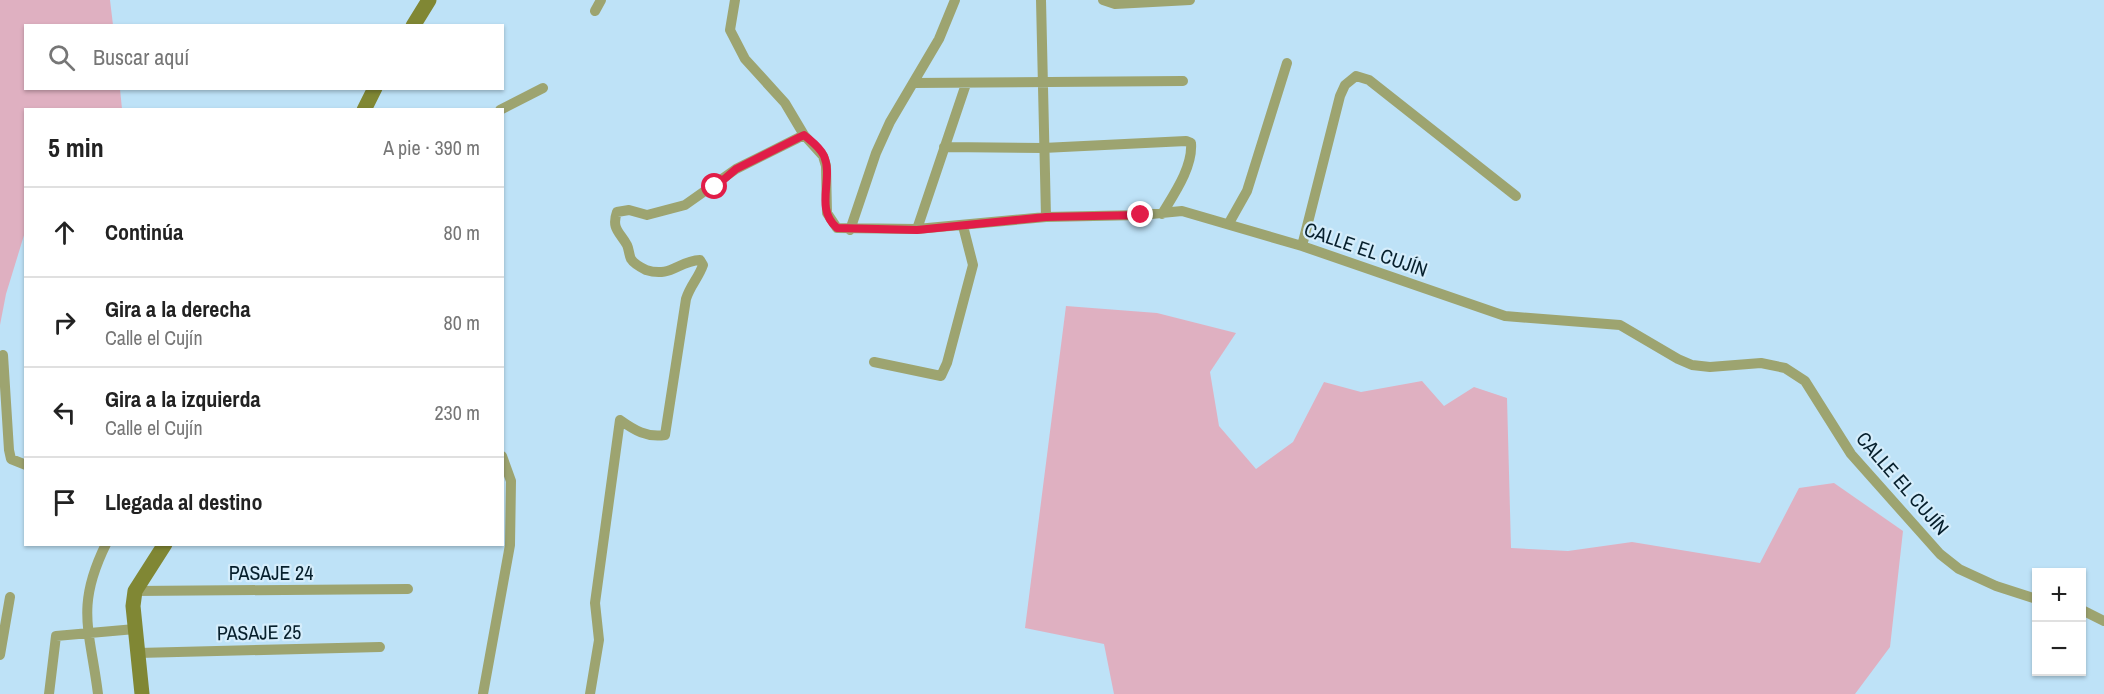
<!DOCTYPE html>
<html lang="es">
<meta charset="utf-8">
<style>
:root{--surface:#fff;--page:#f2f2f2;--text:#222;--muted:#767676;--line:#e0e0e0}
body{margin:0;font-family:"Archivo Narrow",sans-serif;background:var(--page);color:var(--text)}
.controls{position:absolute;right:18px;bottom:18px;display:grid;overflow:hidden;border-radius:0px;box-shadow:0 2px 4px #0004}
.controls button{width:54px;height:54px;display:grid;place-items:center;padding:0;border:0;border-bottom:2px solid var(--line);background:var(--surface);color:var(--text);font:30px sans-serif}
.stop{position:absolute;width:18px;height:18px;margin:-14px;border:4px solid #e11d48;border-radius:50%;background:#fff}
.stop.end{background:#e11d48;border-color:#fff;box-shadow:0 2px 6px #0008}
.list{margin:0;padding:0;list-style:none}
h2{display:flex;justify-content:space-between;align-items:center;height:78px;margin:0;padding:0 24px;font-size:26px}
h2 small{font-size:20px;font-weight:400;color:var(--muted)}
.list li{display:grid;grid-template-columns:39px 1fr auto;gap:18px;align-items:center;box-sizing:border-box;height:90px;padding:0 24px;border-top:2px solid var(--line)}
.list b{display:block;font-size:22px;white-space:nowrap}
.list p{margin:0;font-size:20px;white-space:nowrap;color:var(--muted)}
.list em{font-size:20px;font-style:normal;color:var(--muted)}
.icon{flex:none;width:33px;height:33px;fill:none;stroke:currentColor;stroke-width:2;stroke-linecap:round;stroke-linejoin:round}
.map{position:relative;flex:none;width:2104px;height:694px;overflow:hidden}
.search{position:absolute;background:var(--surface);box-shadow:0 2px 4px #0004;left:24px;top:24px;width:480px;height:66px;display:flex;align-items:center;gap:15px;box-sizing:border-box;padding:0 21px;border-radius:0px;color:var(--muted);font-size:22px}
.panel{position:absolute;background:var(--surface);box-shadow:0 2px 4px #0004;left:24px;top:108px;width:480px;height:438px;border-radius:0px}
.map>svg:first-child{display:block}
</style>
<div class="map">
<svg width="2104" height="694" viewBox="0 0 2104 694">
<rect width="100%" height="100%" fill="#bee2f7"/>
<path fill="#dfb0c1" d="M0,0H110L113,25L26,26V88L120,89L122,109L26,110L25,232L6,294L0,325Z
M1066,306L1157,313L1236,333L1210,372L1219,426L1256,469L1293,442L1324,382L1361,392L1422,381L1444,406L1474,387L1507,398L1511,548L1568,551L1632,542L1760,563L1799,488L1834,483L1903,531L1890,647L1855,694H1114L1104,644L1025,628Z"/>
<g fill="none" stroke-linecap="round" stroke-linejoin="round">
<path stroke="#9da470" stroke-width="10" d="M735,0L730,30L745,59L785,103L804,135L823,156L826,166L827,213L837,228L917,229L1046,217L1141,215L1182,211L1302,246L1505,316L1620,325L1678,359L1692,365L1710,367L1761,363L1785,368L1805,381L1851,454L1940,554L1959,569L1996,586L2036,599
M1041,0L1046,217
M1103,0L1115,4L1190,0
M595,11L601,0
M913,83L1183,81
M500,110L543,88
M944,147L1043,148L1186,141L1191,143C1193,167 1174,194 1162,214
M1229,223L1247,191L1287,63
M917,229L966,84
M850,230L876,153L890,122L939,39L955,0
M1302,246L1340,96L1345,85L1356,76L1369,80L1516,196
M3,355L9,450L11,459L26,465
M874,362L941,376L947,363L973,265L963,226
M135,591L408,589
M2082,610L2104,621
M138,653L380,647
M0,655L10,597
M49,694L56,636L135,629
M98,694C90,630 75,607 106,544
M483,694L510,545L511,481L502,456
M590,694L599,640L595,603L620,420C634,430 647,438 665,435L686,299C690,286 699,277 703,265L700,260C678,261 671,278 646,270C640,267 634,264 631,259C629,255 629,249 627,245C620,232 611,229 617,212L629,210L647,215L685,205L736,169L804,135"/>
<path stroke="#808734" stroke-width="15" d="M413,26L429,0
M364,110L375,88
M142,694L133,606L135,591L165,544"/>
</g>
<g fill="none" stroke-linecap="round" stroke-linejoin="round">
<path stroke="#e11d48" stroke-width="8" d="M715,187L736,169L804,135C811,141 820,147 824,156C834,179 814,208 837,228L917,230L1046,217L1141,215"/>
</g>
<g text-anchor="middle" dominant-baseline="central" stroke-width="4.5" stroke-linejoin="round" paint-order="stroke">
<g font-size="20" fill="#061f2c" stroke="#d5edfb">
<text transform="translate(1366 249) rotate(19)">CALLE EL CUJÍN</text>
<text transform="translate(1903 483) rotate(49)">CALLE EL CUJÍN</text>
<text x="271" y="572">PASAJE 24</text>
<text transform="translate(259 632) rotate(-1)">PASAJE 25</text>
</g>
</g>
</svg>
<div class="controls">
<button>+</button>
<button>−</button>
</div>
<div class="stop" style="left:715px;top:187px"></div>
<div class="stop end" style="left:1141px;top:215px"></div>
<div class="search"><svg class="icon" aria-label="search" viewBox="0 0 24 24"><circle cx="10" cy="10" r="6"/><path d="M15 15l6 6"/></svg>Buscar aquí</div>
<section class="panel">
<h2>5 min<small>A pie · 390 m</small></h2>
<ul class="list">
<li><svg class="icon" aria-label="ahead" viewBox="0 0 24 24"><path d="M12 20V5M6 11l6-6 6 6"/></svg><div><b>Continúa</b></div><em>80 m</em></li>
<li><svg class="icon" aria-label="right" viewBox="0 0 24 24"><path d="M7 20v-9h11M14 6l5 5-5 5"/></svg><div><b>Gira a la derecha</b><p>Calle el Cujín</p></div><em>80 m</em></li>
<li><svg class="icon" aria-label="left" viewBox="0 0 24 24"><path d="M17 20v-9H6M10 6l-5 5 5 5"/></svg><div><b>Gira a la izquierda</b><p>Calle el Cujín</p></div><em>230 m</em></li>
<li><svg class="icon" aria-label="arrive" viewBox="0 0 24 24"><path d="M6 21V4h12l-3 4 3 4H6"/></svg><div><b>Llegada al destino</b></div></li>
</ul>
</section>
</div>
